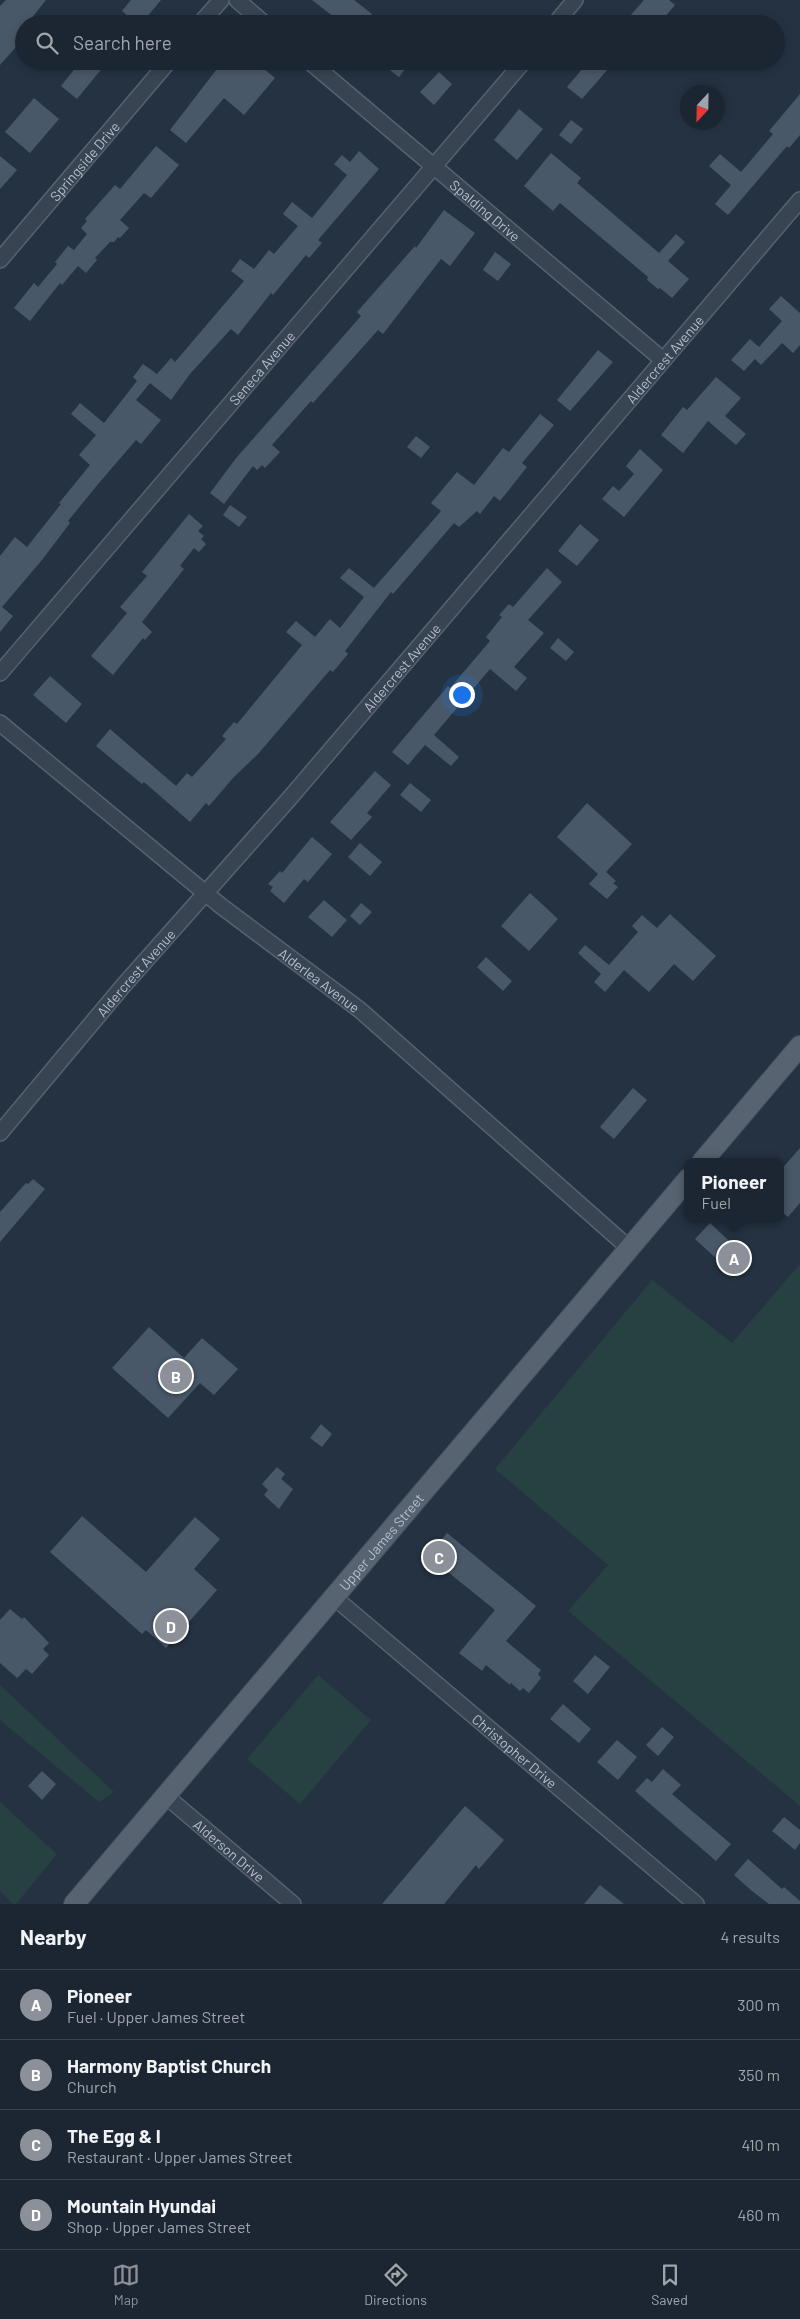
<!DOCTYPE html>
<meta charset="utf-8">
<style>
:root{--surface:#1c2632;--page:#252e3a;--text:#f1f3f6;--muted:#a0a5ac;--line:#3a434d;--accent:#8c9099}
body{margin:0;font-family:Barlow,sans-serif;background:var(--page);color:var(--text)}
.compass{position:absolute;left:680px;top:85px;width:45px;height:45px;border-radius:50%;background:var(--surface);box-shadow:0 2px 8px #0003;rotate:202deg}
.you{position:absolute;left:461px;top:694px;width:18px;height:18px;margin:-12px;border:4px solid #fff;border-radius:50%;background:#1a73e8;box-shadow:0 0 0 8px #1a73e833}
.badge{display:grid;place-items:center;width:32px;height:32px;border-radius:50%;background:var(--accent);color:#fff;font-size:16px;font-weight:700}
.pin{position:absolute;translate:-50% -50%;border:2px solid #fff;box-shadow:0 1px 5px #0006}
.popup{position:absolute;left:684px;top:1158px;width:100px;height:65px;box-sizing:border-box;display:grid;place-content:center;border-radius:10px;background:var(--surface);filter:drop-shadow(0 1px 4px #0005);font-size:16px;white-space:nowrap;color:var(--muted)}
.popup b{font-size:19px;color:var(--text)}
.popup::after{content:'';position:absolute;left:50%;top:100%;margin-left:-10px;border:10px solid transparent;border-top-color:var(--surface)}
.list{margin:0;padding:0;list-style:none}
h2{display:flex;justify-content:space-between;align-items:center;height:65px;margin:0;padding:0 20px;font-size:21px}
h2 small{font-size:16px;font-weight:400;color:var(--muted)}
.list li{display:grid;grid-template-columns:32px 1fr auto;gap:15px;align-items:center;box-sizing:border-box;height:70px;padding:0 20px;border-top:1px solid var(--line)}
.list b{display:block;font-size:19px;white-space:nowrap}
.list p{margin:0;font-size:16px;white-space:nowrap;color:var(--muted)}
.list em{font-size:16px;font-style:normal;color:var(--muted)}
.icon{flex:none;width:28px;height:28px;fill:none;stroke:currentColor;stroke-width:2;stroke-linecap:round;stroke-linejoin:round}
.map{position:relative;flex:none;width:800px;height:1904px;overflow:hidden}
.search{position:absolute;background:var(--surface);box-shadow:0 2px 8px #0003;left:15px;right:15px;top:15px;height:55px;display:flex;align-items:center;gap:12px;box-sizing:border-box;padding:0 18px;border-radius:28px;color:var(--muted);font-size:19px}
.sheet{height:345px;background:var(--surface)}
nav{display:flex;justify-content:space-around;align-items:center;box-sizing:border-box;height:70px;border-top:1px solid var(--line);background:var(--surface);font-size:14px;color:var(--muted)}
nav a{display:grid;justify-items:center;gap:2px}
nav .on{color:var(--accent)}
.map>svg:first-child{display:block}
</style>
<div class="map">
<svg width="800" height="1904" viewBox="0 0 800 1904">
<rect width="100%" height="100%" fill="#253242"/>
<path fill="#274143" d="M800,1264V1806L568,1611L608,1565L495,1469L652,1280L732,1343Z
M318,1675L371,1720L300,1804L247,1759Z
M0,1685L114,1792L99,1802L0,1720Z
M0,1802L57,1854L16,1904H13L0,1891Z"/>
<path fill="#495868" d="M6,0H46L27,24H24V38L0,65V6Z
M131,0H161L141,24H137L122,11Z
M312,0H354L372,14L364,24H343Z
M644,0H669L675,5L659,24H623Z
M81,61H108L77,99L61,86Z
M223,61H255L275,78L244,115L224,98L186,143L170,130Z
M378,61H411L399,77Z
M589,61H615L582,99L567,87Z
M439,72L452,84L434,105L420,92Z
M800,94V135L789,148L787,146L728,215L715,204L731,185L709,166L720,154L741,172L773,134L769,131Z
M34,98L59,119L30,153L5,132Z
M519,109L543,129L517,160L494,140Z
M571,120L583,129L571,144L559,135Z
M156,146L179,165L151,198L144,193L120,220L129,228L120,238L118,237L114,242H110L95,258L97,260L86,273L78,266L62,285L60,283L30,321L14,308L34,283L38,287L57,264L55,262L68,246L74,250L87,234L81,228L87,221L85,219L115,185L120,189Z
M359,151L379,169L318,240L322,243L309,258L306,255L273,295L271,293L238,335L231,329L190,374L171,400L150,383L136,400L161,420L141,444L136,440L99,483L68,521L70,523L42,560L2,607L13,616L0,632V556L15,537L27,547L61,504L59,503L90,465L79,455L96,435L71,414L80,403L104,423L137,381L133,377L143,364L157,374L171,358L175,362L244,281L231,271L240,259L254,269L269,250L274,254L298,226L283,214L292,202L312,218L347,175L334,164L342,155L350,162Z
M551,153L581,178L577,183L659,253L676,234L685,242L668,261L689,279L672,298L660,288L658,289L647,280L648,277L560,203L553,211L524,186Z
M0,156L17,170L0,189Z
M444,210L475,233L450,266L441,259L383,334L378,330L313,403L311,401L272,445L280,452L265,468L262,465L257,470L253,466L224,504L210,493L237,457L361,316L357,312L415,246L416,248Z
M495,252L511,264L498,281L483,270Z
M781,296L800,313V345L793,353L782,343L761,365L755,359L744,371L731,360L750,339L759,347L782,321L769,309Z
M598,350L613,362L570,411L557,400Z
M716,377L741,398L725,416L746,434L736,445L708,421L683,453L661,435L683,407L687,410Z
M540,414L554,425L522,463L527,467L500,501L494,496L480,514L477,511L459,527L454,523L393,594L391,592L345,651L348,654L333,672L330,670L258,754L233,778L209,806L206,803L190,822L144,782L142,784L96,746L110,729L176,786L187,773L192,777L226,739L222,736L234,722L237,724L302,645L286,632L296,621L315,637L330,619L340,628L364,597L340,578L349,568L374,588L441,511L431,503L457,472L474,485L503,448L509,452Z
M416,436L430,447L421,458L407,447Z
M640,449L663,470L624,517L602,499L613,486L619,491L634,474L626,466Z
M230,505L247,517L239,527L223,515Z
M189,514L203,526L198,531L204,536L201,539L206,544L199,552L194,548L180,566L184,569L142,622L152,632L145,640L143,638L113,675L91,656L127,613L120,607L147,576L142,572Z
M580,524L599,540L577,566L558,551Z
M547,568L562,582L528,620L544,633L514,667L527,678L516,691L490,669L434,735L459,757L451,766L425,745L408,765L392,752L448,686L450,688L490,641L486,637L502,617L499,615L509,604L513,607Z
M558,638L574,652L566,661L550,648Z
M50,676L82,704L66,723L33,695Z
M375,771L391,785L367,813L372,817L351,840L330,822Z
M410,783L431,800L421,812L400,795Z
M587,803L632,844L606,872L616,881L613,883L618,887L607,899L589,884L598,874L557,837Z
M312,837L332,854L308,882L304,879L284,903L270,891L273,887L268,884L280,871L282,873Z
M360,843L382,862L370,876L348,857Z
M530,893L558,919L529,951L501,926Z
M324,900L347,920L332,937L308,917Z
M361,903L372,912L360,925L350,916Z
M670,914L716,956L693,981L674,964L649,992L624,970L605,992L594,982L601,974L578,953L585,945L609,965L638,932L632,926L642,915L657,928Z
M486,957L512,981L503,991L477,967Z
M633,1088L647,1100L614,1139L600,1127Z
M800,1148V1203L788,1217L780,1210V1171Z
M33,1179L45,1189L0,1242V1212L26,1183L28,1184Z
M710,1223L743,1254L730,1268L721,1261L720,1262L695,1239Z
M149,1327L184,1358L202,1338L238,1369L214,1395L200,1383L168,1418L112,1368Z
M321,1424L332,1434L322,1447L310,1438Z
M277,1467L285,1474L281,1479L293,1489L279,1509L264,1495L268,1490L262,1484Z
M82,1516L146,1572L195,1517L220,1539L194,1569L217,1590L166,1648L146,1630L142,1634L50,1552Z
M447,1533L536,1606L506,1641L541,1670L538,1674L541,1678L529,1693L523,1688L520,1691L511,1683L510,1685L486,1665L482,1671L459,1653L495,1610L428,1556Z
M10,1609L22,1619L24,1617L49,1643L43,1649L49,1655L32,1674L26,1669L17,1678L0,1663V1620Z
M595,1655L610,1667L588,1694L573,1681Z
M563,1704L591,1729L579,1743L550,1719Z
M662,1727L674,1737L658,1756L646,1745Z
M617,1740L637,1757L618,1780L597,1762Z
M663,1769L681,1785L672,1794L731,1844L716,1861L635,1791L647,1778L652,1782Z
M42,1771L56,1784L42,1800L28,1786Z
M465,1806L504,1840L479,1869L476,1865L444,1904H382Z
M784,1817L800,1830V1843L795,1850L772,1831Z
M748,1859L782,1889L784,1887L800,1901V1904H769L752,1891L734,1875Z
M600,1885L624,1904H584Z"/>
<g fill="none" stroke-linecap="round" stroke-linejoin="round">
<defs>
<g id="minor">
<path d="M237,0L265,24"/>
<path d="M200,24L221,0"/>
<path d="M555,24L575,0"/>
<path id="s1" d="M309,61L663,360"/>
<path id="s2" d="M0,260L169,61"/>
<path id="s3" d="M0,673L524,61"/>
<path id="s4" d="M0,723L221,906L360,1010L629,1248"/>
<path id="s5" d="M0,1133L123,986L289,799L800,200"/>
<path id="s6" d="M335,1598L696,1904"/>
<path id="s7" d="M167,1797L293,1904"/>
</g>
<g id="major">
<path d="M702,1162L800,1046"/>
<path id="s8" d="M74,1904L688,1179"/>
</g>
</defs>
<use href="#minor" stroke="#57626f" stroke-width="18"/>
<use href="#major" stroke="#434d5b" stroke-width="22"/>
<use href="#minor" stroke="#394452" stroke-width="15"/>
<use href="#major" stroke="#586371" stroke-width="20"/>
</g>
<g text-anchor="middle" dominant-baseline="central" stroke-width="4.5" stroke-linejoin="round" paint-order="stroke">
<g font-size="14" fill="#b6bfcc" stroke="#1e2937">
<text stroke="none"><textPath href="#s2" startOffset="130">Springside Drive</textPath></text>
<text stroke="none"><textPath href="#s1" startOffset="231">Spalding Drive</textPath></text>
<text stroke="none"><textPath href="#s5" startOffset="1020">Aldercrest Avenue</textPath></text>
<text stroke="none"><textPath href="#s3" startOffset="402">Seneca Avenue</textPath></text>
<text stroke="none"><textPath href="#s5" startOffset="615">Aldercrest Avenue</textPath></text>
<text stroke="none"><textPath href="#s5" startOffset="210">Aldercrest Avenue</textPath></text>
<text stroke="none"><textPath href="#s4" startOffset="410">Alderlea Avenue</textPath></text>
<text stroke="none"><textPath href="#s8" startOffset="475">Upper James Street</textPath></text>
<text stroke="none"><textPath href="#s6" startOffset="236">Christopher Drive</textPath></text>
<text stroke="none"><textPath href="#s7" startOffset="82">Alderson Drive</textPath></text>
</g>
</g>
</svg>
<svg class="compass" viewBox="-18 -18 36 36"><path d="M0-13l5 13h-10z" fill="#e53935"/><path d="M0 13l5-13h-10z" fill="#a0a5ac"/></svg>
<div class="you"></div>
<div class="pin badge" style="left:734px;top:1258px">A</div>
<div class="popup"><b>Pioneer</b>Fuel</div>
<div class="pin badge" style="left:176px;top:1376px">B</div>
<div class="pin badge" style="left:439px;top:1557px">C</div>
<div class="pin badge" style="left:171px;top:1626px">D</div>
<div class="search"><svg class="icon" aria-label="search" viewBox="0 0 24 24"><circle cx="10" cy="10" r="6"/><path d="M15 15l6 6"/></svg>Search here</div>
</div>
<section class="sheet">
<h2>Nearby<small>4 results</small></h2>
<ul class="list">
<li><span class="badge">A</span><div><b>Pioneer</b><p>Fuel · Upper James Street</p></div><em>300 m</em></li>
<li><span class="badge">B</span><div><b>Harmony Baptist Church</b><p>Church</p></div><em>350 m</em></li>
<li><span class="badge">C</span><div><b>The Egg &amp; I</b><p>Restaurant · Upper James Street</p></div><em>410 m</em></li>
<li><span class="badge">D</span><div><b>Mountain Hyundai</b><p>Shop · Upper James Street</p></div><em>460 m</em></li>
</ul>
</section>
<nav>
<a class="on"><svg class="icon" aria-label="map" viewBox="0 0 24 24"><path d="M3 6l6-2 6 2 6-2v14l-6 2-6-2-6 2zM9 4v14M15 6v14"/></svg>Map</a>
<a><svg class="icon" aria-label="directions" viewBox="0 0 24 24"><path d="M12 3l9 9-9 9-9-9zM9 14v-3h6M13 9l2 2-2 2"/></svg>Directions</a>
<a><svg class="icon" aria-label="saved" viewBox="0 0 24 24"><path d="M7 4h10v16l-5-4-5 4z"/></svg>Saved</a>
</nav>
